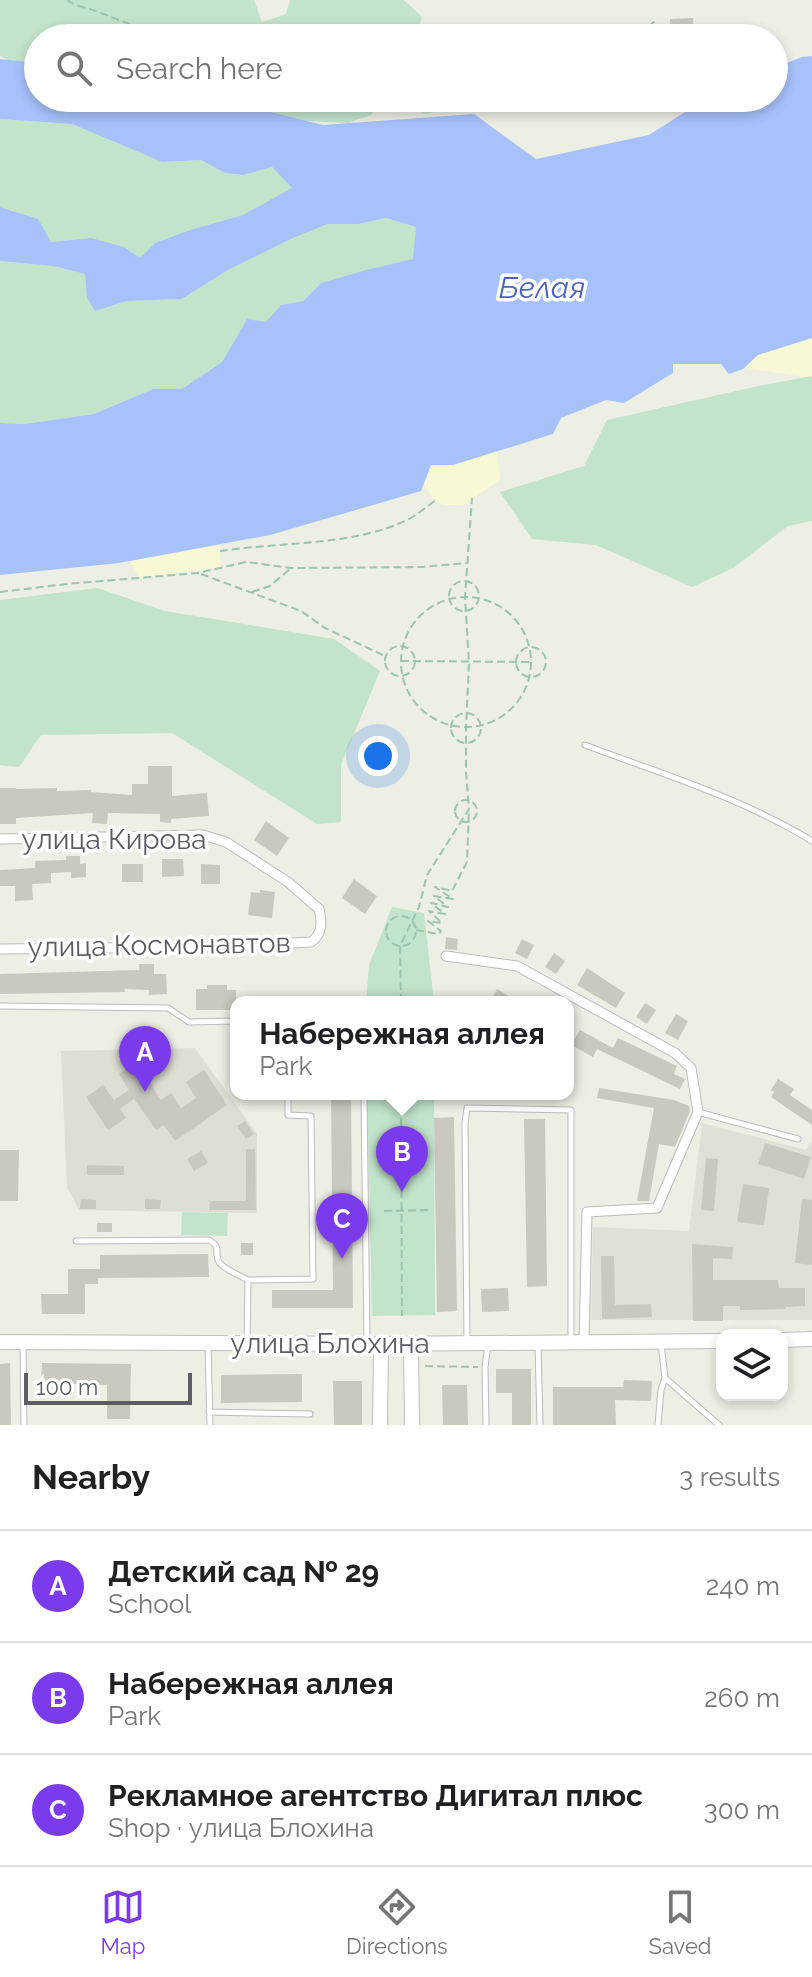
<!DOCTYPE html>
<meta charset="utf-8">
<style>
:root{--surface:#fff;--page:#f6f6f6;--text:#202124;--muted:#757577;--line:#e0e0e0;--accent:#7c3aed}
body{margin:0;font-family:Raleway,sans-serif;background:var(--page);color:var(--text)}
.controls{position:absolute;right:24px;bottom:24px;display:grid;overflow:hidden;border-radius:16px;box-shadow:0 4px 12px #0003}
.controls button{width:72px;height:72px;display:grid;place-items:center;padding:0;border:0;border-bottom:2px solid var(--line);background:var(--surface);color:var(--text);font:40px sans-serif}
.scale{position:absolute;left:24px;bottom:20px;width:168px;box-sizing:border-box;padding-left:8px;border:4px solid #5c5d64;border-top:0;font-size:22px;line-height:28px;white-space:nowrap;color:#5c5d64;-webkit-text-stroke:6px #fff;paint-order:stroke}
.you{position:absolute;left:378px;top:756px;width:28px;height:28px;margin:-20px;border:6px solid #fff;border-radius:50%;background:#1a73e8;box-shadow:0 0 0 12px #1a73e833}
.badge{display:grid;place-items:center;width:52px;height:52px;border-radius:50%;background:var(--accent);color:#fff;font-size:26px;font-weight:700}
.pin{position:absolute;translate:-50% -66px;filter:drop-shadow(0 2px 4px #0008)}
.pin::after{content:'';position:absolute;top:42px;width:28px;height:24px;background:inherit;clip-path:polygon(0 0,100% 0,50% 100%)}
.popup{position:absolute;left:230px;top:996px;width:344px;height:104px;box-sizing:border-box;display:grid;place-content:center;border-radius:16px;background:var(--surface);filter:drop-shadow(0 2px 6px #0005);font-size:26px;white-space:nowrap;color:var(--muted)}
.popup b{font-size:30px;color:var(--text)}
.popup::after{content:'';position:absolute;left:50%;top:100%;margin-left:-16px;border:16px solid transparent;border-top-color:var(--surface)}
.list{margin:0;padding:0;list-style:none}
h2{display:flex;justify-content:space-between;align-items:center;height:104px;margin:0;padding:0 32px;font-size:34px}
h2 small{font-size:26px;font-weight:400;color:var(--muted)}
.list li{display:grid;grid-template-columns:52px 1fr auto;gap:24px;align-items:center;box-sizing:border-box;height:112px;padding:0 32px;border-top:2px solid var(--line)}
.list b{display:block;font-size:30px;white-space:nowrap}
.list p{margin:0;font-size:26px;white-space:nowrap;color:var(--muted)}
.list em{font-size:26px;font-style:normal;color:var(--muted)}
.icon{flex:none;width:44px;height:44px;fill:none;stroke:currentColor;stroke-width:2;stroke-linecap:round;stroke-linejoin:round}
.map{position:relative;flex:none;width:812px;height:1425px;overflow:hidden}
.search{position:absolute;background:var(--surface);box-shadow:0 4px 12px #0003;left:24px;right:24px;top:24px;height:88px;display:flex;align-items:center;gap:20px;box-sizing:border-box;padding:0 28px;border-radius:44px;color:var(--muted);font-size:30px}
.sheet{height:440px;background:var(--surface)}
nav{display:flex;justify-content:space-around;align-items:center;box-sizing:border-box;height:112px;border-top:2px solid var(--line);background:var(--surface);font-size:22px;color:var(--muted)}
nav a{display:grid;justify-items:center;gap:4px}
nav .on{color:var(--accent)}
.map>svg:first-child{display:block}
</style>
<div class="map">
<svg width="812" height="1425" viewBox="0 0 812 1425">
<rect width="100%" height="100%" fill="#edeee4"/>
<path fill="#e0dfd8" d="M702,1123L806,1150L812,1141V1320H591L593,1227L689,1231Z"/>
<path fill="#deded2" d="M195,1048L257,1134V1213L79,1210L67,1187L61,1051Z"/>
<path fill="#c2e4ca" d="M0,0H254L262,22L286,14L290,0H404L422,17L417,32L409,38H38V72L29,71L0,56Z
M179,98H471L454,107L426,114L393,103L375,110L371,115L348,123L306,121L272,130Z
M0,119L72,124L162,162L201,160L225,173L243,175L272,167L293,189L243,215L193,229L140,259L91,238L51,242L14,211L0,207Z
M386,218L416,227L414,259L366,270L321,283L303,301L281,305L266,323L247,319L222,362L182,389H153L94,414L24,424L0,423V261L53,266L85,274L87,298L95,311L127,301L182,299L228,270L291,239L327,223L359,224Z
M812,376V521L788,526L733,568L692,587L596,545L532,539L500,492L584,466L607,420L763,385Z
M97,588L165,611L334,639L380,671L341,765V822L317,824L172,733L41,735L19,767L0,765V600Z
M392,907L424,913L434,1002H366L369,965Z
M367,1094H434L435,1315L372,1316Z
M182,1212L228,1213L227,1236L181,1235Z"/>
<path fill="#f8f8d4" d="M812,337V376L804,377L746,368L754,356L788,343Z
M497,451L500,480L463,505H443L431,496L424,485L431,465H453Z
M220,545L221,567L139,578L130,561Z"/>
<path fill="#a7c1fb" d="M812,56V338L758,355L743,369L729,374L721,364H673V373L624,403L606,400L561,418L553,434L453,465H431L421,491L270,535L119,563L0,575V423L24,424L94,414L153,389H182L222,362L247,319L266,322L281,305L303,301L321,283L366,270L413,259L416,227L386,218L359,224H327L291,239L228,270L182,299L127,301L95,311L87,298L85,274L53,266L0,261V207L38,219L51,242L91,238L124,247L140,258L155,243L193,229L243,215L292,188L272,167L243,175L225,173L201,160L162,162L72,124L0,119V59L38,63V98H214L323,125L474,114L536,159L649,135L707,98H774V68L802,57Z"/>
<path fill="#c9c9c0" d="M693,18L694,37L671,38L670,19Z
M148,766H172V796L207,793L209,816L171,819V823L160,822V814L108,813L107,824L92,823L93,813L16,818V824H0V788H16V789L57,788V791L91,790V792L132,795V784H148Z
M266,821L289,838L277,856L254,840Z
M66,856H80V864L86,863V877L71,878V872L51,873V883L32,884L33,900L15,901V886H0V870L35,868V861L66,860Z
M162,859H183L184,876L162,877Z
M122,864H143V882H122Z
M201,864L220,865V884H201Z
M354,879L377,896L365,914L342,898Z
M260,890L275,892L272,918L248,915L251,892L260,893Z
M446,937L458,939L457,950L445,949Z
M522,939L534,945L527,959L515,953Z
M554,953L565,961L556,974L545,967Z
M139,964H154V974H166L167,994L149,995V990L125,989V992L0,994V974L139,970Z
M587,968L625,993L616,1008L577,985Z
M207,985H227V990H236V1010H196V989H207Z
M497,989L509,996L506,1002H490Z
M645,1003L656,1010L647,1024L636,1017Z
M676,1014L688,1021L678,1040L665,1033Z
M580,1030L613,1048L618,1038L677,1066L674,1074L685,1079L680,1089L597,1049L593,1057L571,1045Z
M136,1062L161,1100L171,1093L181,1108L196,1098L186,1082L204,1070L227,1105L175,1141L164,1125L156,1130L134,1099L120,1109L126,1118L108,1130L86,1097L103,1085L114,1100L129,1090L119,1074Z
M778,1079L794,1089L790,1095L812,1110V1125L771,1097L774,1092L771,1090Z
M599,1088L674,1100L689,1106L690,1111L675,1147L659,1144L649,1201H637L654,1108L597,1098Z
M331,1094H351L353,1308H272V1290H333Z
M454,1117L457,1311L437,1312L434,1118Z
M524,1119H545L547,1286L527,1287Z
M245,1121L254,1134L246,1139L237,1126Z
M765,1143L811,1157L804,1179L758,1164Z
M246,1149H255L256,1210H209L210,1201H246Z
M0,1150H19L18,1201H0Z
M201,1151L208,1163L194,1171L187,1159Z
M706,1158L718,1159L714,1211L701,1210Z
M87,1165L124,1166V1175H87Z
M743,1184L769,1188L764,1225L737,1222Z
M81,1199L96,1200V1209H80Z
M145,1199L161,1200L160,1209H145Z
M802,1199L812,1200V1265L795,1263Z
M97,1223H112V1232H97Z
M241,1243H253V1255H241Z
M692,1244L733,1247L732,1259L713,1258V1280H778L779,1288H805V1306L785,1307L786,1309L740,1310V1306H723V1321H693Z
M208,1254L209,1277L98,1278V1284H85V1314H42L41,1294H68V1269H100V1255Z
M601,1256H614L615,1305L651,1304L652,1317L602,1319Z
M508,1288L509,1311L482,1312L481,1289Z
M10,1363L11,1425H0V1364Z
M42,1363L131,1364L130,1419H107V1385L41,1383Z
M496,1369H531V1425H512V1393H496Z
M302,1374V1402L221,1403V1375Z
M624,1380L652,1381L651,1401L615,1400L616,1425H553V1387H623Z
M333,1381H362V1425H334Z
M442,1385H467L468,1425H443Z"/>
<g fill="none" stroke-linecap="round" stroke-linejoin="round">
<defs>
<path id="lane" d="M585,745C662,774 742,798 812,841
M0,1006L168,1008L189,1022L236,1021
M364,1094L367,1341
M698,1112L798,1139
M76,1241L209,1240C223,1248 213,1252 219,1262C224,1270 240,1275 248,1280
M467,1341L465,1123L467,1108L571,1110V1339
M247,1342L248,1280L313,1279L311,1116L288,1115V1094
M23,1343L24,1425
M661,1343L665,1378L719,1425
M208,1344L210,1425
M538,1344L540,1425
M209,1412L310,1414
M486,1425L485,1367L488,1344
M658,1425L661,1390L665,1378"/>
<path id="street" d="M0,839L203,835L226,842L288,882L319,909C322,921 323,934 311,942L203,947L0,949
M446,956L517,966L675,1053L691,1068L698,1112L657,1208L587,1212L584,1343"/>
<path id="secondary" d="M782,1340L812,1339
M0,1342L381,1344L722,1341
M411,1344L412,1425
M380,1425L381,1344"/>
</defs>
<use href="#lane" stroke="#bbbcc2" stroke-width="7"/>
<use href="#street" stroke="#bbbcc2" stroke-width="11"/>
<use href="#secondary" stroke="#bcbdc4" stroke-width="16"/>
<path stroke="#9bc4b1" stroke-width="2" stroke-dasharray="8 4" stroke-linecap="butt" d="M67,0L75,5L93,10L166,38
M451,38L462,28L484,38
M602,38L645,30L656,20
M220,551C279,542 351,546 405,521C416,516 426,507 436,500
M201,574L301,611L325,628L385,656
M449 596a15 15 0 1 1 30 0a15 15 0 1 1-30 0Z
M0,592L67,584L198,573L246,562L291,568L422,567L466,563
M252,592L270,586L290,569
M401 662a65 65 0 1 1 130 0a65 65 0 1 1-130 0Z
M385 661a15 15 0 1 1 30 0a15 15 0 1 1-30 0Z
M516 662a15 15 0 1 1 30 0a15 15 0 1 1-30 0Z
M401,661L530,662
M451 728a15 15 0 1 1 30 0a15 15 0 1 1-30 0Z
M455 811a11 11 0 1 1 22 0a11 11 0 1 1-22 0Z
M386 931a15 15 0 1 1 30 0a15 15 0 1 1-30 0Z
M416,930L439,934L441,931L428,921L442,923L429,911L445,914L431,903L448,907L434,896L453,899L435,887L452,891L467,862L469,810
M392,1002H409
M401,1002L400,946L419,907L427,875L469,809L466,772V728L469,663L465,597L472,498
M401,1094L402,1316
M384,1211L429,1210
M425,1366L478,1367"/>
<use href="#lane" stroke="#fff" stroke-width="5"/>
<use href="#street" stroke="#fff" stroke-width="9"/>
<use href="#secondary" stroke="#fff" stroke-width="14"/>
</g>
<g text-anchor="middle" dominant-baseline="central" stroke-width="7" stroke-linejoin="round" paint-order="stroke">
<g font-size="28" fill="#5c5d64" stroke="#fff">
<text x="114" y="839">улица Кирова</text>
<text transform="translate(159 945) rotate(-1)">улица Космонавтов</text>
<text x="330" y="1343">улица Блохина</text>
</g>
<g font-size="30" font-style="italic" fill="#4a65bd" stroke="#fff">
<text x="542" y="287">Белая</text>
</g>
</g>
</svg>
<div class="controls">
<button><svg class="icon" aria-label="layers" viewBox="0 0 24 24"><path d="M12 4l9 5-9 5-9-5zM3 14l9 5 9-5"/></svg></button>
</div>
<div class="scale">100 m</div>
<div class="you"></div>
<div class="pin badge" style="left:145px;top:1092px">A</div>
<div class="pin badge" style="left:402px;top:1192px">B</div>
<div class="popup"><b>Набережная аллея</b>Park</div>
<div class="pin badge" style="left:342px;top:1259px">C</div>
<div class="search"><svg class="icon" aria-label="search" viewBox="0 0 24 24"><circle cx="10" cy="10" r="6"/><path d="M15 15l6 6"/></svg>Search here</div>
</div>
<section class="sheet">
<h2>Nearby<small>3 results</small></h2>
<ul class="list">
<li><span class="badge">A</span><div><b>Детский сад № 29</b><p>School</p></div><em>240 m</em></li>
<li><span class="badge">B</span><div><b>Набережная аллея</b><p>Park</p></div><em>260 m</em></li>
<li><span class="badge">C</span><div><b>Рекламное агентство Дигитал плюс</b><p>Shop · улица Блохина</p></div><em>300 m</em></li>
</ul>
</section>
<nav>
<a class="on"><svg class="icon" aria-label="map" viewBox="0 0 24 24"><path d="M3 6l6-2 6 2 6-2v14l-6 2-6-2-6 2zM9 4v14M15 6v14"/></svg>Map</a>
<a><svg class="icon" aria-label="directions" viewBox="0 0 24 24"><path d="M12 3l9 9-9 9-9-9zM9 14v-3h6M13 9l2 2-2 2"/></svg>Directions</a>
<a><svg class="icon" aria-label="saved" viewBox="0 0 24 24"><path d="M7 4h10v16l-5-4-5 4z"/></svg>Saved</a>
</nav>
